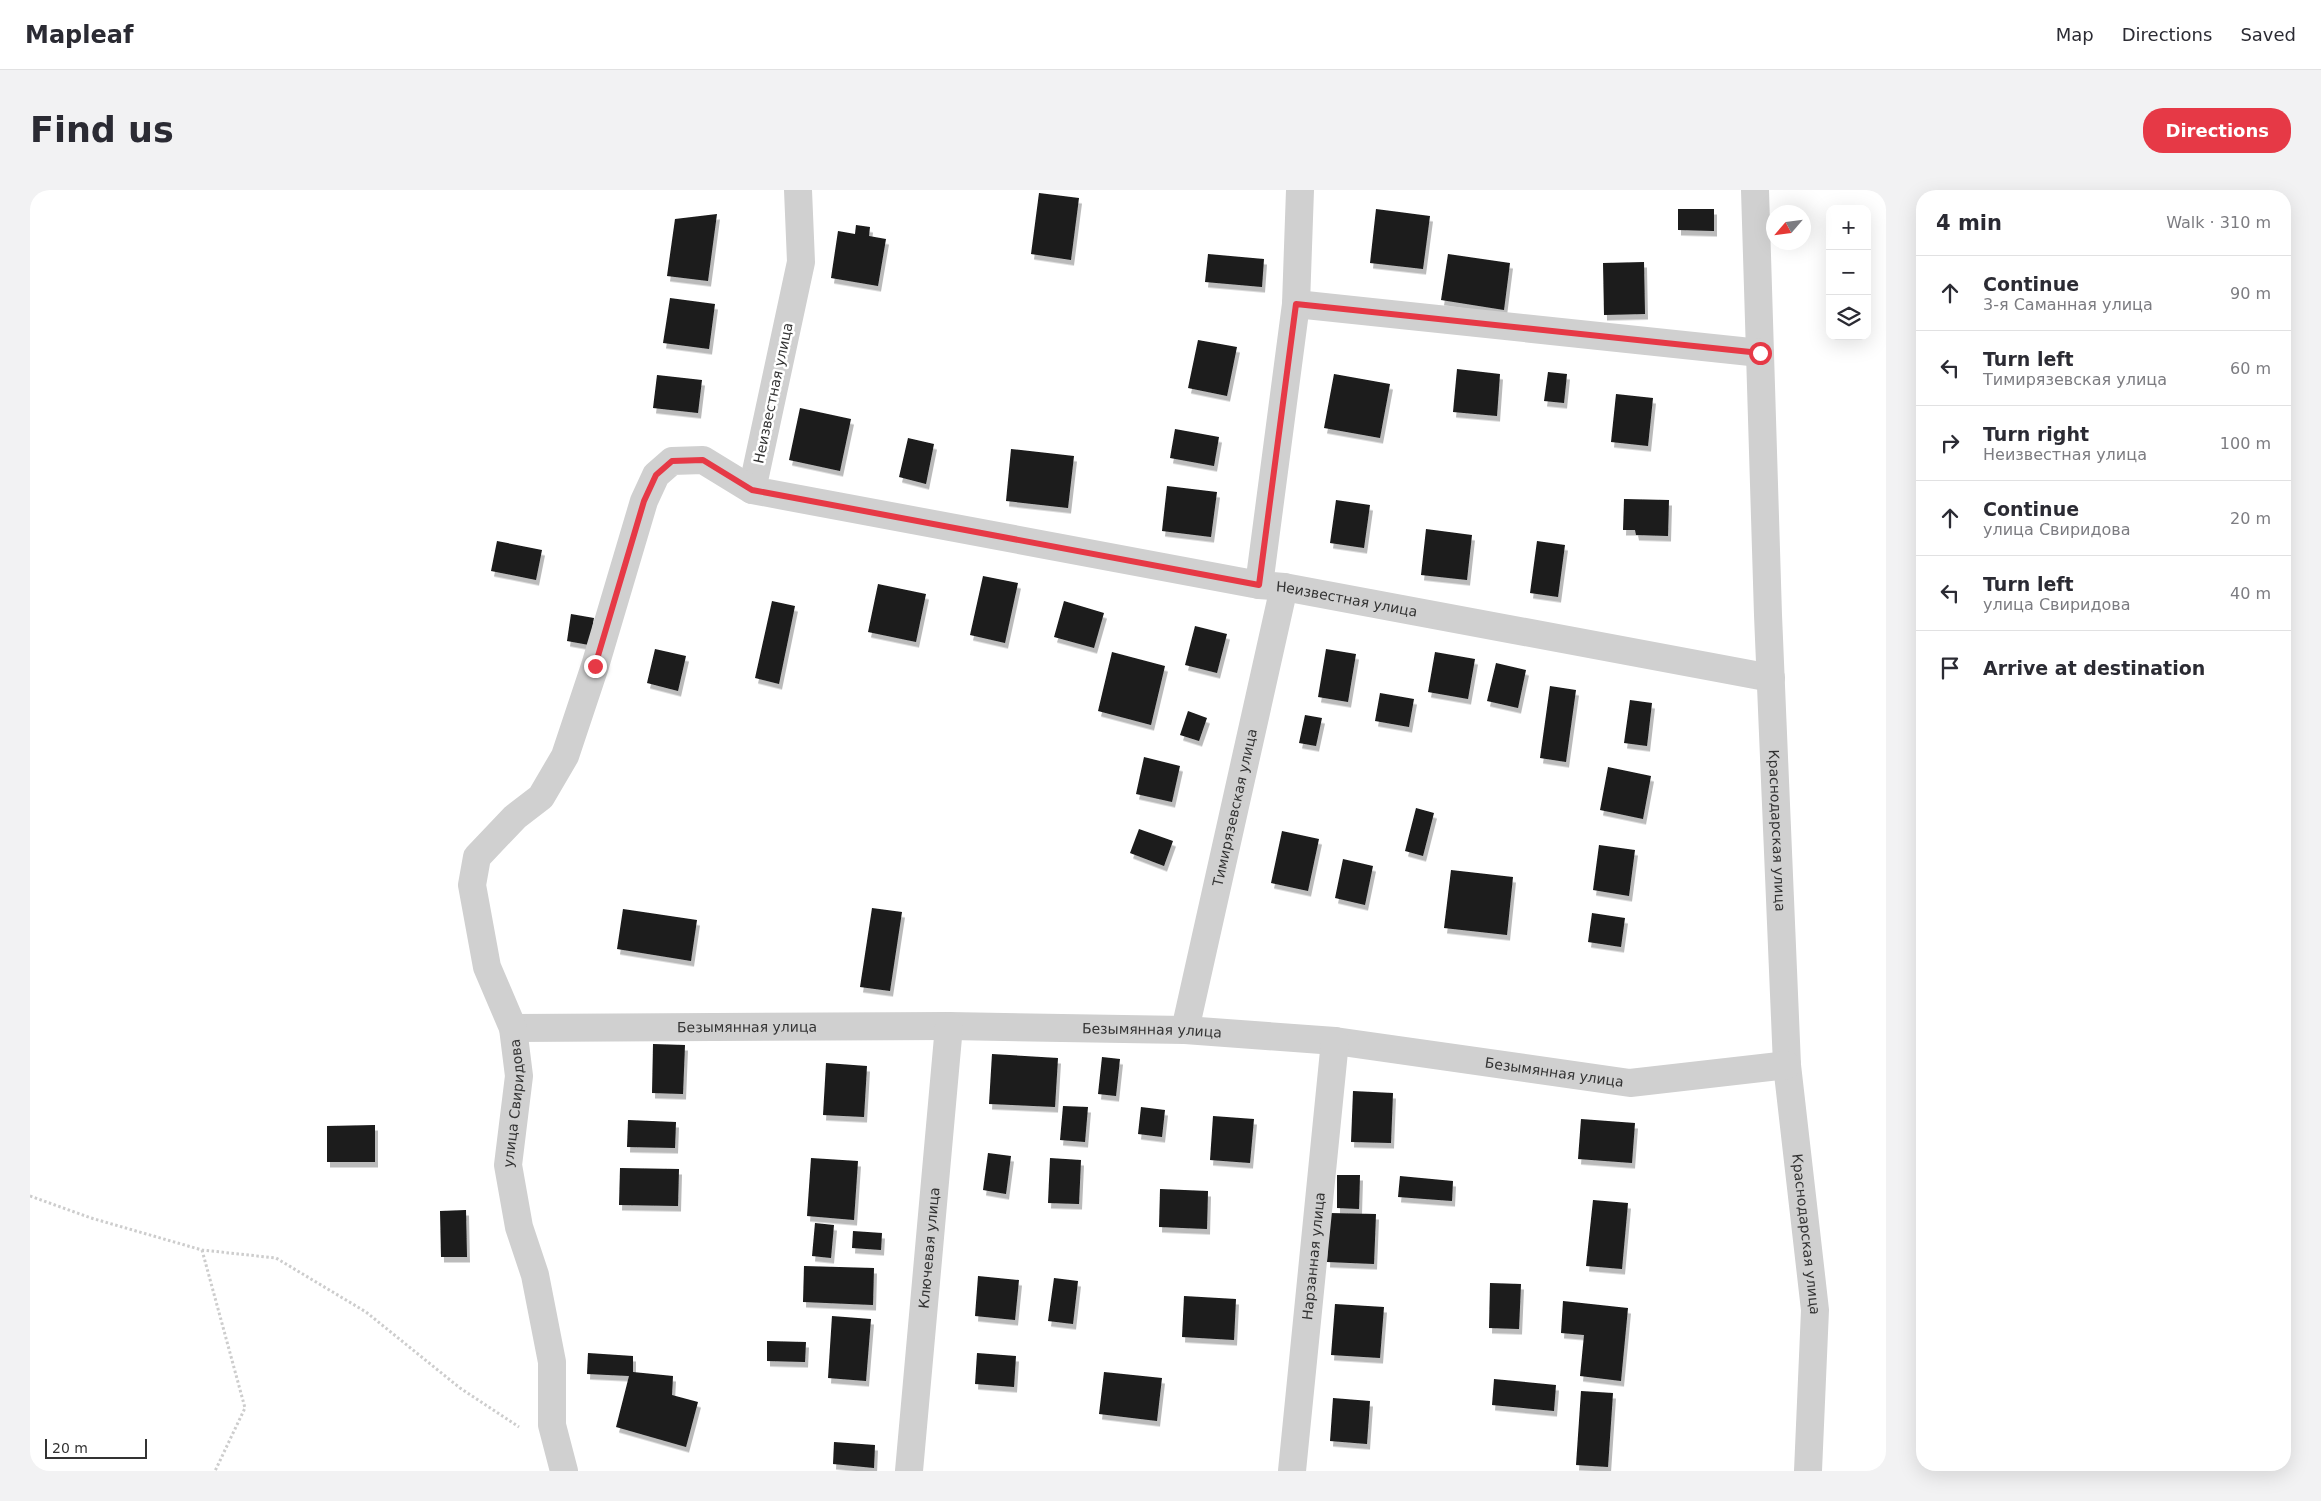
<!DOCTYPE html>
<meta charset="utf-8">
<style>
:root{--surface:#fff;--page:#f2f2f3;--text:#2b2b33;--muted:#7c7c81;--line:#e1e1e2;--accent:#e63946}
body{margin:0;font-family:"DejaVu Sans",sans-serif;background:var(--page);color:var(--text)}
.controls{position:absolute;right:15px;top:15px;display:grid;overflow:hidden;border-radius:10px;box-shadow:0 5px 20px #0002}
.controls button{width:45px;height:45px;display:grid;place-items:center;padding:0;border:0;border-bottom:1px solid var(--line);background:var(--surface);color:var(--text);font:25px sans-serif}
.compass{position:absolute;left:1736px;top:15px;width:45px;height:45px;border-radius:50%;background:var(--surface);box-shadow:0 5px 20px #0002;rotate:242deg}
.scale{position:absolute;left:15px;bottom:12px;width:102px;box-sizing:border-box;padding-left:5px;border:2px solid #333;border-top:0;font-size:14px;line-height:18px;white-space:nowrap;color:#333;-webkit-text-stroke:4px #fff;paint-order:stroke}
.stop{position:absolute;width:15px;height:15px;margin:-11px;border:4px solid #e63946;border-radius:50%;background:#fff}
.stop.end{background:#e63946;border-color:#fff;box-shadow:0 1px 5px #0008}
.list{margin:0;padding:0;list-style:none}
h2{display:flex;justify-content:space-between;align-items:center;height:65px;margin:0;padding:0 20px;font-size:21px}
h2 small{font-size:16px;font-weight:400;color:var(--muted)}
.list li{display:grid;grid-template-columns:32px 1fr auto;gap:15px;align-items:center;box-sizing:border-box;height:75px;padding:0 20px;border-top:1px solid var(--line)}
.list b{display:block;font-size:19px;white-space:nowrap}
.list p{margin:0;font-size:16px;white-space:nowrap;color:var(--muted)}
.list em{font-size:16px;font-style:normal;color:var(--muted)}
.icon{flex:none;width:28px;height:28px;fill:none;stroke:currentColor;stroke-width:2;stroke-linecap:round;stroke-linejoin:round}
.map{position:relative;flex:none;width:1856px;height:1281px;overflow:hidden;border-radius:20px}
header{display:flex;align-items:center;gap:30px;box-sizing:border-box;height:70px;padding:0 25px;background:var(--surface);border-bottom:1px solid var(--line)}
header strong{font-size:24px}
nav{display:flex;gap:28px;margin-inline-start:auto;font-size:18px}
.intro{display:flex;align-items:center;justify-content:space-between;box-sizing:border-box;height:120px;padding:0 30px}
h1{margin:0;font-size:35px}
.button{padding:12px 22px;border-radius:20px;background:var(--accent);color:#fff;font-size:18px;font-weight:700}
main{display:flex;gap:30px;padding:0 30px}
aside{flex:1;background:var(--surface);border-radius:20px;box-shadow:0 5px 20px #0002}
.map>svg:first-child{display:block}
</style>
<header>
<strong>Mapleaf</strong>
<nav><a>Map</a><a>Directions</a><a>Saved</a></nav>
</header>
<div class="intro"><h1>Find us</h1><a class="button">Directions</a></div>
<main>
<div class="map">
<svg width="1856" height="1281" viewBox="0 0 1856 1281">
<defs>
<filter id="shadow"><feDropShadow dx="3" dy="5.5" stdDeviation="0" flood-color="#0004"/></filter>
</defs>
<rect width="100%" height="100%" fill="#fff"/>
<path fill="#1a1a1a" filter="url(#shadow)" d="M1009,3L1049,8L1041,70L1001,64Z
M1346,19L1400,26L1393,79L1340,73Z
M1648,19H1684V41L1648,40Z
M687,24L678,91L637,86L645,29Z
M826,35L840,37L839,46L856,49L848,96L801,88L808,41L825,44Z
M1178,64L1234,69L1232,97L1175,92Z
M1418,64L1480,73L1474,120L1411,110Z
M1614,72L1615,124L1574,125L1573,73Z
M640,108L685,114L679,159L633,153Z
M1168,150L1207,157L1197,206L1158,198Z
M1427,179L1470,184L1467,226L1423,222Z
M1518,182L1537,184L1534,213L1514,211Z
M1304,184L1360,194L1350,248L1294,238Z
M627,185L672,190L668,223L623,218Z
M1586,204L1623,208L1618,256L1581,252Z
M770,218L821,229L810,281L759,270Z
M1145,239L1189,247L1184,276L1140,268Z
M878,248L904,254L896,294L869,287Z
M981,259L1044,266L1038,318L976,311Z
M1137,296L1187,302L1181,347L1132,341Z
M1594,309L1639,310L1638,346L1606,345L1605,340H1593Z
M1306,310L1340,315L1334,358L1300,353Z
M1396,339L1442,345L1437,390L1391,385Z
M467,351L512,360L506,390L461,381Z
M1507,351L1535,355L1528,407L1500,403Z
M953,386L988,393L975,453L940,445Z
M848,394L896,404L886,452L838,442Z
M742,411L765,416L749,494L725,488Z
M1034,411L1074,423L1064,458L1024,447Z
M541,424L564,428L559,455L537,451Z
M1165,436L1197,444L1187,483L1155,475Z
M625,459L656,466L648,501L617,493Z
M1296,459L1326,464L1318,512L1288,507Z
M1082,462L1135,476L1121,535L1068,521Z
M1405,462L1445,469L1438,509L1398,502Z
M1466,473L1496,480L1488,518L1457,511Z
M1520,496L1546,500L1536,572L1510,568Z
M1350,503L1384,509L1379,537L1345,531Z
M1600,510L1622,513L1617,556L1594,553Z
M1158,521L1177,528L1169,551L1150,545Z
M1275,525L1292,528L1286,556L1269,553Z
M1114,567L1150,576L1142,612L1106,604Z
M1578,577L1621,586L1613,629L1570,620Z
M1386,618L1404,623L1393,666L1375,661Z
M1109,639L1143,651L1134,676L1100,663Z
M1252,641L1289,649L1278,701L1241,693Z
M1569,655L1605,660L1599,706L1563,700Z
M1313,669L1343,676L1335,715L1305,708Z
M1421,680L1483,687L1477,745L1414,738Z
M842,718L872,722L860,801L830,797Z
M593,719L667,730L661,771L587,759Z
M1562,723L1595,728L1591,757L1558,752Z
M623,854L655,855L653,904L622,903Z
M962,864L1028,868L1025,917L959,914Z
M1072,867L1090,869L1086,906L1068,904Z
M796,873L837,876L834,927L793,925Z
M1323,901L1363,903L1361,953L1321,952Z
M1033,916L1058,917L1055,952L1030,950Z
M1111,917L1135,920L1132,947L1108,944Z
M1183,926L1224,929L1220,973L1180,970Z
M1551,929L1605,933L1602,973L1548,969Z
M598,930L646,932L645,958L597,957Z
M345,935V972H297V936Z
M958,963L981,966L976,1004L953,1000Z
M781,968L828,971L824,1030L777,1026Z
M1020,968L1051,970L1049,1014L1018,1013Z
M590,978L649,979L648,1016L589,1015Z
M1307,985H1330L1329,1019L1307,1018Z
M1370,986L1423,991L1422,1011L1368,1007Z
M1130,999L1178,1001L1177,1039L1129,1037Z
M1563,1010L1598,1013L1592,1079L1556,1076Z
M436,1020L437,1067H411L410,1021Z
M1299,1023L1346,1024L1344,1074L1297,1072Z
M785,1033L804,1035L801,1068L782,1066Z
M823,1041L852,1043L851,1060L822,1058Z
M774,1076L844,1078L843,1115L773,1112Z
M948,1086L989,1090L985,1130L945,1126Z
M1024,1088L1048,1091L1043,1134L1018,1131Z
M1460,1093L1491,1094L1489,1139L1459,1138Z
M1154,1106L1206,1109L1204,1150L1152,1147Z
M1533,1111L1598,1118L1591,1191L1550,1186L1554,1145L1531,1143Z
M1305,1114L1354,1117L1350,1168L1301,1165Z
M802,1126L841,1129L836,1191L798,1188Z
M737,1151L776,1152L775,1172L737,1171Z
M558,1163L603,1166V1182L643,1186L642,1205L668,1212L656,1257L586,1237L599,1186L557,1184Z
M947,1163L986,1166L984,1197L945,1194Z
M1074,1182L1132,1188L1127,1231L1069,1224Z
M1464,1189L1526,1195L1524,1221L1462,1215Z
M1551,1201L1583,1203L1578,1277L1546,1275Z
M1303,1208L1340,1211L1337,1254L1300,1251Z
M804,1252L845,1255L844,1278L803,1274Z"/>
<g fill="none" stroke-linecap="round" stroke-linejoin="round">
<path stroke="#cdcdcd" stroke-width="3" stroke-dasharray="2.5 2.5" stroke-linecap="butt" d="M0,1006L61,1028L172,1060L246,1068L336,1122L430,1198L489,1237
M172,1060L215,1218L185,1281"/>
<g stroke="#d0d0d0" stroke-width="28">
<path id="s1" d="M768,0L771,72L722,300L1229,395L1254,397L1741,488"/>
<path id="s2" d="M1725,0L1738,425L1757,875L1785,1120L1778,1281"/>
<path d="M1266,114L1730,163"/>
<path d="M1229,395L1266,114L1270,0"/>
<path id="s3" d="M483,838L919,836L1155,840L1305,851L1600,893L1757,875"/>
<path id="s4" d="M1155,840L1254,397"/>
<path id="s5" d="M534,1281L522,1235V1172L505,1085L489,1037L478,975L489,886L483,838L457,777L442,695L447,667L485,627L511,607L535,566L565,476L614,311L626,285L642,271L673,270L722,300"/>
<path id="s6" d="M879,1281L919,836"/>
<path id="s7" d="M1262,1281L1305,851"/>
</g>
</g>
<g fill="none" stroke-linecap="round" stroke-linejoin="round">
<path stroke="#e63946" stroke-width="6" d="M565,476L614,311L626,285L642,271L673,270L722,300L1229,395L1266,114L1730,163"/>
</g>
<g text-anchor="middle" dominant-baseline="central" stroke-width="5" stroke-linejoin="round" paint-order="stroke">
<g font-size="14" fill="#333" stroke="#fff">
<text transform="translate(743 203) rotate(-78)">Неизвестная улица</text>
<text stroke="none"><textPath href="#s1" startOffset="910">Неизвестная улица</textPath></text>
<text stroke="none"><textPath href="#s4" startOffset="228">Тимирязевская улица</textPath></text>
<text stroke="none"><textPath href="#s2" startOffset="641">Краснодарская улица</textPath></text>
<text stroke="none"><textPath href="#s3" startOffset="234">Безымянная улица</textPath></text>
<text stroke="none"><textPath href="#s3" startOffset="639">Безымянная улица</textPath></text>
<text stroke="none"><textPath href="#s3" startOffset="1044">Безымянная улица</textPath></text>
<text stroke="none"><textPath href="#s5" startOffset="375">улица Свиридова</textPath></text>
<text stroke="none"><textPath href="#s2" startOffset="1046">Краснодарская улица</textPath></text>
<text stroke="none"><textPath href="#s6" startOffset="224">Ключевая улица</textPath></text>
<text stroke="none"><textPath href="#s7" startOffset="216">Нарзанная улица</textPath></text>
</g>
</g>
</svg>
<div class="controls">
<button>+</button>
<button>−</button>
<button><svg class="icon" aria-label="layers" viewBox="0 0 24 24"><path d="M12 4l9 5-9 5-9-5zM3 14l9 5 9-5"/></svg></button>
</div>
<svg class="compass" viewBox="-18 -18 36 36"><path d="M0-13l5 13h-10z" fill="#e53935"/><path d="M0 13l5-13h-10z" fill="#7c7c81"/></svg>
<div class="scale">20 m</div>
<div class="stop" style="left:1730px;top:163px"></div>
<div class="stop end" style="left:565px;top:476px"></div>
</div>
<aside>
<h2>4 min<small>Walk · 310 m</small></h2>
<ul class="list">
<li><svg class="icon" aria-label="ahead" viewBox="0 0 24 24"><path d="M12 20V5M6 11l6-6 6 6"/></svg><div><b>Continue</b><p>3-я Саманная улица</p></div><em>90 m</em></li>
<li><svg class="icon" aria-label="left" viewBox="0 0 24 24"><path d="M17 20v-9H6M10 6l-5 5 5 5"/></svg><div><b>Turn left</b><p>Тимирязевская улица</p></div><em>60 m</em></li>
<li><svg class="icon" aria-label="right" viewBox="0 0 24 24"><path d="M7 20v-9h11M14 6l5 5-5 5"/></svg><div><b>Turn right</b><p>Неизвестная улица</p></div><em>100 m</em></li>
<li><svg class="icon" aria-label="ahead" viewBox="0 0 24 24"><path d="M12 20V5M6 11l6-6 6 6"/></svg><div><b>Continue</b><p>улица Свиридова</p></div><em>20 m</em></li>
<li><svg class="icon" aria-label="left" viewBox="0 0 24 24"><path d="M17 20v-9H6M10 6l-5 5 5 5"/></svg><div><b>Turn left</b><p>улица Свиридова</p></div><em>40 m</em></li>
<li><svg class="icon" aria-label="arrive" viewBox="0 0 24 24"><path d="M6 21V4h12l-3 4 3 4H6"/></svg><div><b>Arrive at destination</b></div></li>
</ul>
</aside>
</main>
